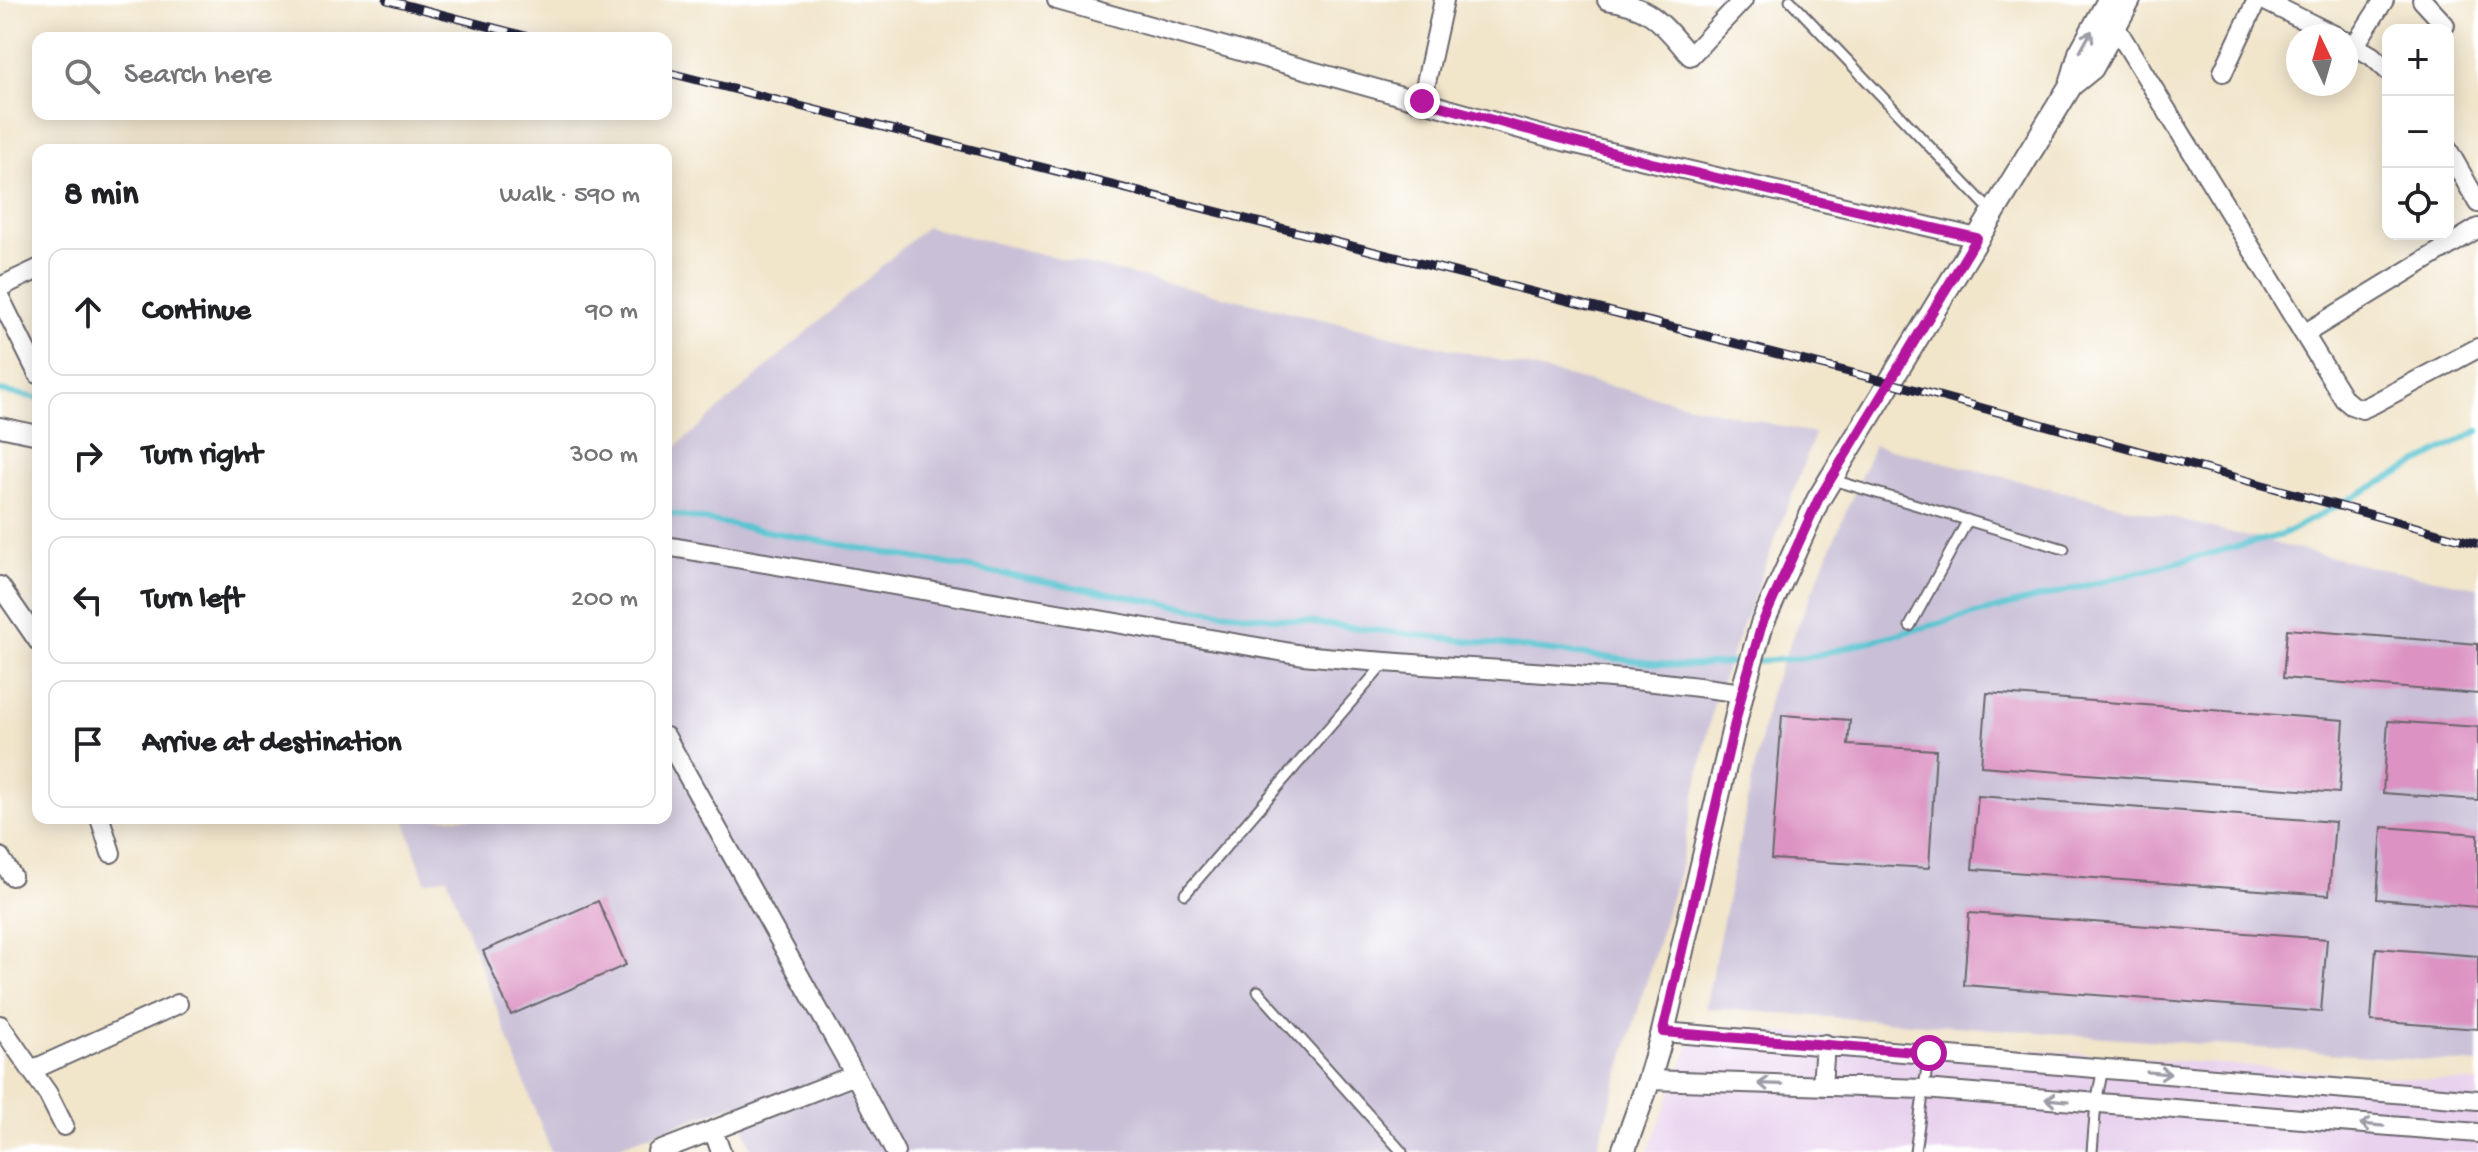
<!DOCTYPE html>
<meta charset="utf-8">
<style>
:root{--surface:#fff;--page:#f2f2f2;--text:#202124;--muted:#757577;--line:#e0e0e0}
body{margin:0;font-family:"Gochi Hand",sans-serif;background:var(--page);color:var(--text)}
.controls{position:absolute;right:24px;top:24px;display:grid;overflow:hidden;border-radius:16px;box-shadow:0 4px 20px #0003}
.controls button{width:72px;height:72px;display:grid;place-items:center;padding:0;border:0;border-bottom:2px solid var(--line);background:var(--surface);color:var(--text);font:40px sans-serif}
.compass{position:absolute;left:2286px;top:24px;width:72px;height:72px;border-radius:50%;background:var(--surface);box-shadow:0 4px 20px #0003;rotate:355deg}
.stop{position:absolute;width:24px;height:24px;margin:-18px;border:6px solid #b5179e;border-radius:50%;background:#fff}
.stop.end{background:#b5179e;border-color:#fff;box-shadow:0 2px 8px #0008}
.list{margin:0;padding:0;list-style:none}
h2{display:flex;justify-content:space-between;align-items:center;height:104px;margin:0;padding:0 32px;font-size:34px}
h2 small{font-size:26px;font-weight:400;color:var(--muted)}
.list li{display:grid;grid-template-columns:52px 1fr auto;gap:24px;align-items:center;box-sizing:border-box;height:128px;margin:0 16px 16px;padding:0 16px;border:2px solid var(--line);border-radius:16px}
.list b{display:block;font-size:30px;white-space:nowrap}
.list em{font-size:26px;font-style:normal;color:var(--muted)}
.icon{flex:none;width:44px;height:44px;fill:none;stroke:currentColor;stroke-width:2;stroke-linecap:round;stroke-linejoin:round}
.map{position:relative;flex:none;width:2478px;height:1152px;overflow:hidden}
.search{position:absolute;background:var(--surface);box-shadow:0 4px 20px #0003;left:32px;top:32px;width:640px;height:88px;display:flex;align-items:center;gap:20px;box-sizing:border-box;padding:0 28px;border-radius:16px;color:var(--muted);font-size:30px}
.panel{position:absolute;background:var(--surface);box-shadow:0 4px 20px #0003;left:32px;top:144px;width:640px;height:680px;border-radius:16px}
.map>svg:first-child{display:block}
</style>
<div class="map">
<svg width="2478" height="1152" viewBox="0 0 2478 1152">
<rect width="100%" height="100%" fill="#fff"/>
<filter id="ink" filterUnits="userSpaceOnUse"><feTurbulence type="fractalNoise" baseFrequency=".0125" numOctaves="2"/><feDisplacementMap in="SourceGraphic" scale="16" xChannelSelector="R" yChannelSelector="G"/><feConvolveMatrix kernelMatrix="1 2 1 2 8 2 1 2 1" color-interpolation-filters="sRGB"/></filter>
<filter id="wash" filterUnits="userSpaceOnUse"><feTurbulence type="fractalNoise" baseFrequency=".006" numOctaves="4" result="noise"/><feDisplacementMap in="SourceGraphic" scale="32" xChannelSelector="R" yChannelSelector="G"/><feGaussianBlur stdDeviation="1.8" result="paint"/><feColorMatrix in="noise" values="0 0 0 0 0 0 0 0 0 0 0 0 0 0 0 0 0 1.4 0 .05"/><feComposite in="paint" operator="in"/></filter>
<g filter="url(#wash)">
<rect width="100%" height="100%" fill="#f1e5ca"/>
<path fill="#e8d2ee" d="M1697,1026L2478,1083V1152H1648Z"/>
<path fill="#c9bfd7" d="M926,227L1815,434L1714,702L1680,868L1596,1152H752L737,1104L602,1152H551L447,877L425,882L404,818H666V456Z
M1874,445L2367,566L2478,587V1064L1705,1008L1771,689Z"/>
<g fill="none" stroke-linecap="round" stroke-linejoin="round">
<path stroke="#57c3d0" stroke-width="6" d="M0,391L38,398
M666,513L1196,609L1679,666L1744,662
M1755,661L1805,658L2282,535L2478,431"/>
</g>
<g id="blocks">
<path fill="#dc92c2" d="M2287,629L2478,644V694L2283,678Z
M1987,693L2344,720L2339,793L1981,766Z
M1782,715L1850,720L1848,745L1936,750L1929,868L1771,859Z
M2388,721L2478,727V800L2383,793Z
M1978,796L2335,822L2329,895L1972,869Z
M2382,827L2478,834V907L2377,899Z
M598,901L626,965L511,1015L483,951Z
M1969,913L2327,939L2321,1012L1964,985Z
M2376,948L2478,956V1029L2371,1021Z"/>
</g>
</g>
<g filter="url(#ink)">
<use href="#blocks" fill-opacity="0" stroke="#6a666d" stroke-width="2"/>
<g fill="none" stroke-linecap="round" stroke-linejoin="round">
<defs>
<path id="service" d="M1790,0L1992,212
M1830,479L2064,549
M1910,626L1968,520
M1185,894L1384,664
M1258,991L1402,1152
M1915,1152L1929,1053
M2092,1152L2096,1103L2103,1068"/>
<path id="minor" d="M1057,0L1563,141L1977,238
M1607,0C1651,6 1662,23 1690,56L1743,0
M2263,0L2336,36
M2422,0L2445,25
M2110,18L2344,399L2351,405L2362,409L2373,404L2478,348
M2346,41L2372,56L2388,71
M2355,45L2384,0
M2223,72L2257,0
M1422,101L1444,0
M2448,150L2478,203
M0,287L38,269
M0,298L38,374
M2304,334L2478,228
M0,427L38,435
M666,546L1303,655C1449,670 1597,671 1742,693
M0,586L38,641
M666,737L855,1075L895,1152
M100,818L111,853
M0,857L12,876
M0,1025L48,1094L64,1126
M1663,1032L2478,1100
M32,1070L178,1004
M1649,1080L1923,1089L2478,1133
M1822,1086L1825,1044
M713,1130L721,1152
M657,1152L855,1075"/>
<path id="tertiary" d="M2071,85L2092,68L2129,0
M1623,1152L1649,1080L1663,1032L1742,693L1762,624L1818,500L2071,85L2080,53L2109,0"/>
</defs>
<use href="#service" stroke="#6a666d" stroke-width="13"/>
<use href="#minor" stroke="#6a666d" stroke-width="22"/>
<use href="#tertiary" stroke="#6a666d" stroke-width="26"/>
<use href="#service" stroke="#fff" stroke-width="9"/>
<use href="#minor" stroke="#fff" stroke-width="18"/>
<use href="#tertiary" stroke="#fff" stroke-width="22"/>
<defs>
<path id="rail" d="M387,0L533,38
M666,72L1888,382L2478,544"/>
</defs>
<use href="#rail" stroke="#22223b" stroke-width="9"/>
<use href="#rail" stroke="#fff" stroke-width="6" stroke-dasharray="18" stroke-linecap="butt"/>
</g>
<defs><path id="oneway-shaft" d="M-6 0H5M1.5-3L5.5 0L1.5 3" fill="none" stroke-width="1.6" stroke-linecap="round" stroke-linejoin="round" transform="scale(2)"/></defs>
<g stroke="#9c9ca7">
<use href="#oneway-shaft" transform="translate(2086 41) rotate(-61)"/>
<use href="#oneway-shaft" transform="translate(2159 1073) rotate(5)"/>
<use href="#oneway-shaft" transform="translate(1770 1084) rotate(-178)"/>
<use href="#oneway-shaft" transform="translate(2057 1100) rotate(-175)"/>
<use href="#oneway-shaft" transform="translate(2372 1125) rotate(-175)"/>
</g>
</g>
<g fill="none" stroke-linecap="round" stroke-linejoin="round" filter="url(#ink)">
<path stroke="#b5179e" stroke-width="10" d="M1422,101L1652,163L1977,238L1818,500L1762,624L1742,693L1663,1032L1929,1053"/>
</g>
</svg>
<div class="controls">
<button>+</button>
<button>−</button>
<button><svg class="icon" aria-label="locate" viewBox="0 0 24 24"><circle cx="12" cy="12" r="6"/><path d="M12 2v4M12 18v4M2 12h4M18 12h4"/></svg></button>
</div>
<svg class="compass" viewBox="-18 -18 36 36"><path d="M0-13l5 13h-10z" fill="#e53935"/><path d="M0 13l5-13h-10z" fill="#757577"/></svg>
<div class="stop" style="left:1929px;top:1053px"></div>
<div class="stop end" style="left:1422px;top:101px"></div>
<div class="search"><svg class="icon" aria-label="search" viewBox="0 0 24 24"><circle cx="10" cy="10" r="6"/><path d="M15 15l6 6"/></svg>Search here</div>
<section class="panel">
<h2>8 min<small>Walk · 590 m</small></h2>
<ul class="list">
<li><svg class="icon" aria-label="ahead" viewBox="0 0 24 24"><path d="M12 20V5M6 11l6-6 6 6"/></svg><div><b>Continue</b></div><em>90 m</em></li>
<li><svg class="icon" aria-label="right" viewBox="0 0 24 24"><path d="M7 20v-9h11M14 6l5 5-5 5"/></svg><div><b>Turn right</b></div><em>300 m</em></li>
<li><svg class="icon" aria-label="left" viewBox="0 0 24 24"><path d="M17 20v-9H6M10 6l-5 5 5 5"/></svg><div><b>Turn left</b></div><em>200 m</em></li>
<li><svg class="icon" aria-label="arrive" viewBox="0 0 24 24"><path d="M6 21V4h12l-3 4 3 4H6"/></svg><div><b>Arrive at destination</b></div></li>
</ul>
</section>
</div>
